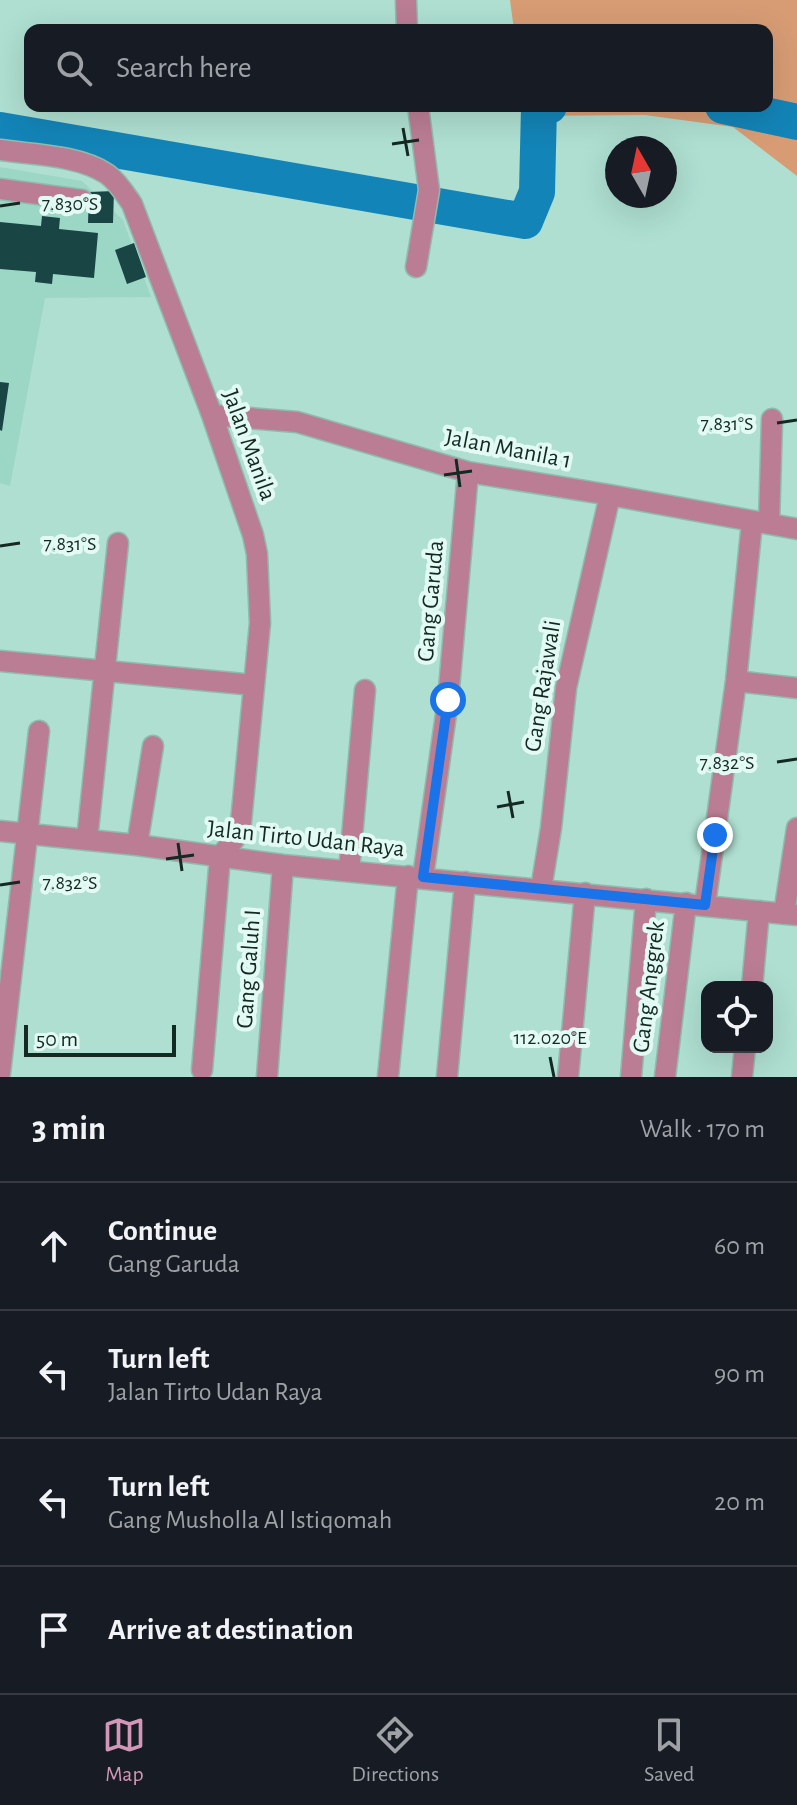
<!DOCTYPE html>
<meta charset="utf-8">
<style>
:root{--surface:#171b24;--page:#20242c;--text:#f1f3f6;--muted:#9ea1a6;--line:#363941;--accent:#d296b6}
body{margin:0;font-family:"Alegreya Sans",sans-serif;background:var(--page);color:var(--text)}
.controls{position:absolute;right:24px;bottom:24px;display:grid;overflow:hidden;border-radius:16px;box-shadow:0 8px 32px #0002}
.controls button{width:72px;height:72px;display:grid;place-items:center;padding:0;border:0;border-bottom:2px solid var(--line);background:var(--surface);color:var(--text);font:40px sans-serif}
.compass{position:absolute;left:605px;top:136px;width:72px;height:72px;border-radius:50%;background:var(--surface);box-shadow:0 8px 32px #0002;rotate:351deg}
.scale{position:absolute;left:24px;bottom:20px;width:152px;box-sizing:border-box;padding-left:8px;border:4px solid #152923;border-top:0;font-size:22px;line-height:28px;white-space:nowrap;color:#152923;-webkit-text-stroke:6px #e2faf3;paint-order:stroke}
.stop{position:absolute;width:24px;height:24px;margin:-18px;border:6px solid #1a73e8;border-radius:50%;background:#fff}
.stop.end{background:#1a73e8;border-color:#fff;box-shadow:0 2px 8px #0008}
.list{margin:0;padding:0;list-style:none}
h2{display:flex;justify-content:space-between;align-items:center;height:104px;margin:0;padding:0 32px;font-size:34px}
h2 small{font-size:26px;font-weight:400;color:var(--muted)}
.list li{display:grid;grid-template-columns:52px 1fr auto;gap:24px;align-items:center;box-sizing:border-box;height:128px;padding:0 32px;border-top:2px solid var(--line)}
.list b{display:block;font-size:30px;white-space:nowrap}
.list p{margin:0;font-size:26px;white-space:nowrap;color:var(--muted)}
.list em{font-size:26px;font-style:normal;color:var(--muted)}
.icon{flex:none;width:44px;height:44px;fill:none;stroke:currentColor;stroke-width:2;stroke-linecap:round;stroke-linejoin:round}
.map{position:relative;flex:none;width:797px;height:1077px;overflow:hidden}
.search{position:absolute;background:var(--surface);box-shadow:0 8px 32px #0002;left:24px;right:24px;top:24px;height:88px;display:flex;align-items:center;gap:20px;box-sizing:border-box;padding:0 28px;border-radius:16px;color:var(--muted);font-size:30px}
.sheet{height:616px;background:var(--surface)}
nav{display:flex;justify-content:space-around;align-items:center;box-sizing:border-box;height:112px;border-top:2px solid var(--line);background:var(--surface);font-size:22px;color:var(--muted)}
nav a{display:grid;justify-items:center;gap:4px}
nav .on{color:var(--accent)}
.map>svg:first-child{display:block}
</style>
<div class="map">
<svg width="797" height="1077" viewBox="0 0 797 1077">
<rect width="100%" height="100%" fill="#aedfd1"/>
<path fill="#9cd7c6" d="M0,167L82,181L123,220L151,297L45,298L10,486L0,483Z"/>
<path fill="#d79c74" d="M510,0H797V176L733,127L645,115L527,116L525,106H767V30H514Z"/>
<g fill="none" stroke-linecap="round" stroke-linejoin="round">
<path stroke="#1384b7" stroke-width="36" d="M723,106L797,122
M0,130L525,221L537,192L539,107L549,106"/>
</g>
<path fill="#194545" d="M114,191L113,223H88L89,192Z
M42,216L60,218L59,229L98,233L94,278L53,274L52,284L35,282L36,272L0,269V222L41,226Z
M134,243L146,277L127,284L115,250Z
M0,382L9,383L2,431L0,430Z"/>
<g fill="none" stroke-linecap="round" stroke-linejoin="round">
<defs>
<path id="minor" d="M406,0L407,30
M0,150C34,155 78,155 107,174C118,182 125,194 132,204L212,415L253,535L257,554L260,623L241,822L236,837L220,857L202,1070
M0,189L82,200
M416,267L429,190L418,106
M212,415L297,422L468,472L610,495L797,529
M769,524L772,419
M0,661L254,685
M736,681L797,688
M0,831L137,845L283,865L797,915
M87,840L118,543
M137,845L153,746
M349,871L365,690
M423,877L448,700L468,472
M541,889L551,828L566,688L610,495
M705,905L736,681L752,522
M784,914L797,828
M752,987L759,911
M0,1073L39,731
M267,1077L283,865
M388,1077L408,876
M447,1077L465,882
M568,1077L585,893
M631,1077L646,899
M665,1077L686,903
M742,1077L745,1047"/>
</defs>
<use href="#minor" stroke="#8fbbae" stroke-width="23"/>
<use href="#minor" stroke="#ba7d94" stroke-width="20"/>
</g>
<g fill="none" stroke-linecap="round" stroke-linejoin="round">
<path stroke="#1a73e8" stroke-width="10" d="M448,700L423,877L705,905L715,835"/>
</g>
<path fill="none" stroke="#152923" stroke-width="3" d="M403,128L408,156M392,144L419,140M0,206L20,203M777,423L797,420M456,459L460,487M444,475L472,471M0,546L20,543M777,762L797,759M508,791L513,818M497,807L524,802M178,843L182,871M166,859L194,855M0,885L20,882M550,1057L554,1077"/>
<g text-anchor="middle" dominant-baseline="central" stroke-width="8" stroke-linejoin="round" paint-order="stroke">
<g font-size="24" fill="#152923" stroke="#e2faf3">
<text transform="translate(249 445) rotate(70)">Jalan Manila</text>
<text transform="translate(508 449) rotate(11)">Jalan Manila 1</text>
<text transform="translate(431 601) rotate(-85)">Gang Garuda</text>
<text transform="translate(543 686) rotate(-81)">Gang Rajawali</text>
<text transform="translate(306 839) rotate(6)">Jalan Tirto Udan Raya</text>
<text transform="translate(249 969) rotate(-86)">Gang Galuh I</text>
<text transform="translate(649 987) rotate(-83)">Gang Anggrek</text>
</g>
</g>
<g font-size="20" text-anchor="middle" fill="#152923" stroke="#e2faf3" stroke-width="8" stroke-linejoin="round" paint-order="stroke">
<text x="70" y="210">7.830°S</text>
<text x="727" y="430">7.831°S</text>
<text x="70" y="550">7.831°S</text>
<text x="727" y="769">7.832°S</text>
<text x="70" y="889">7.832°S</text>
<text x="550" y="1044">112.020°E</text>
</g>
</svg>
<div class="controls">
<button><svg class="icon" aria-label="locate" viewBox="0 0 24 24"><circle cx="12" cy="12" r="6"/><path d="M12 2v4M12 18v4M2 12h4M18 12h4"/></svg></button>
</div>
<svg class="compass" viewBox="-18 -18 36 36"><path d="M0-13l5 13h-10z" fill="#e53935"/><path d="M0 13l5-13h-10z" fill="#9ea1a6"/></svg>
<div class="scale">50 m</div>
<div class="stop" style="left:448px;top:700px"></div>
<div class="stop end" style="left:715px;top:835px"></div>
<div class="search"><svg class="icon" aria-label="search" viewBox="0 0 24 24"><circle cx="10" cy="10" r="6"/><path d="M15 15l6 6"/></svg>Search here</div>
</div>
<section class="sheet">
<h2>3 min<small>Walk · 170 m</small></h2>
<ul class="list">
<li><svg class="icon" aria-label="ahead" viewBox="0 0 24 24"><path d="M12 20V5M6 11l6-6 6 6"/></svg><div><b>Continue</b><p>Gang Garuda</p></div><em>60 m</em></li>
<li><svg class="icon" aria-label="left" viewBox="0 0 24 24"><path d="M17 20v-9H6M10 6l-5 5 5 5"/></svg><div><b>Turn left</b><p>Jalan Tirto Udan Raya</p></div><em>90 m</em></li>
<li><svg class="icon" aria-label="left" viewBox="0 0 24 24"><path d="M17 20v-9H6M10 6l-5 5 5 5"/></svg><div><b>Turn left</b><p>Gang Musholla Al Istiqomah</p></div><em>20 m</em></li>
<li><svg class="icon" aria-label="arrive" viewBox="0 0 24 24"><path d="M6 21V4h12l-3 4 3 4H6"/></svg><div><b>Arrive at destination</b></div></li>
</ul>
</section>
<nav>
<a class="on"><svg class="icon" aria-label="map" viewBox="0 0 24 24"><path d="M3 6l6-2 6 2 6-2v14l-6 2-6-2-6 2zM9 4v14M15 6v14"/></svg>Map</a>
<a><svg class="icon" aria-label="directions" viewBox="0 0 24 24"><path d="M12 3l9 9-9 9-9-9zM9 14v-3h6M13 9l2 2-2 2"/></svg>Directions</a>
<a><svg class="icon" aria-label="saved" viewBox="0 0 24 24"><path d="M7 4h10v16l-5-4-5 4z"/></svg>Saved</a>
</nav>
